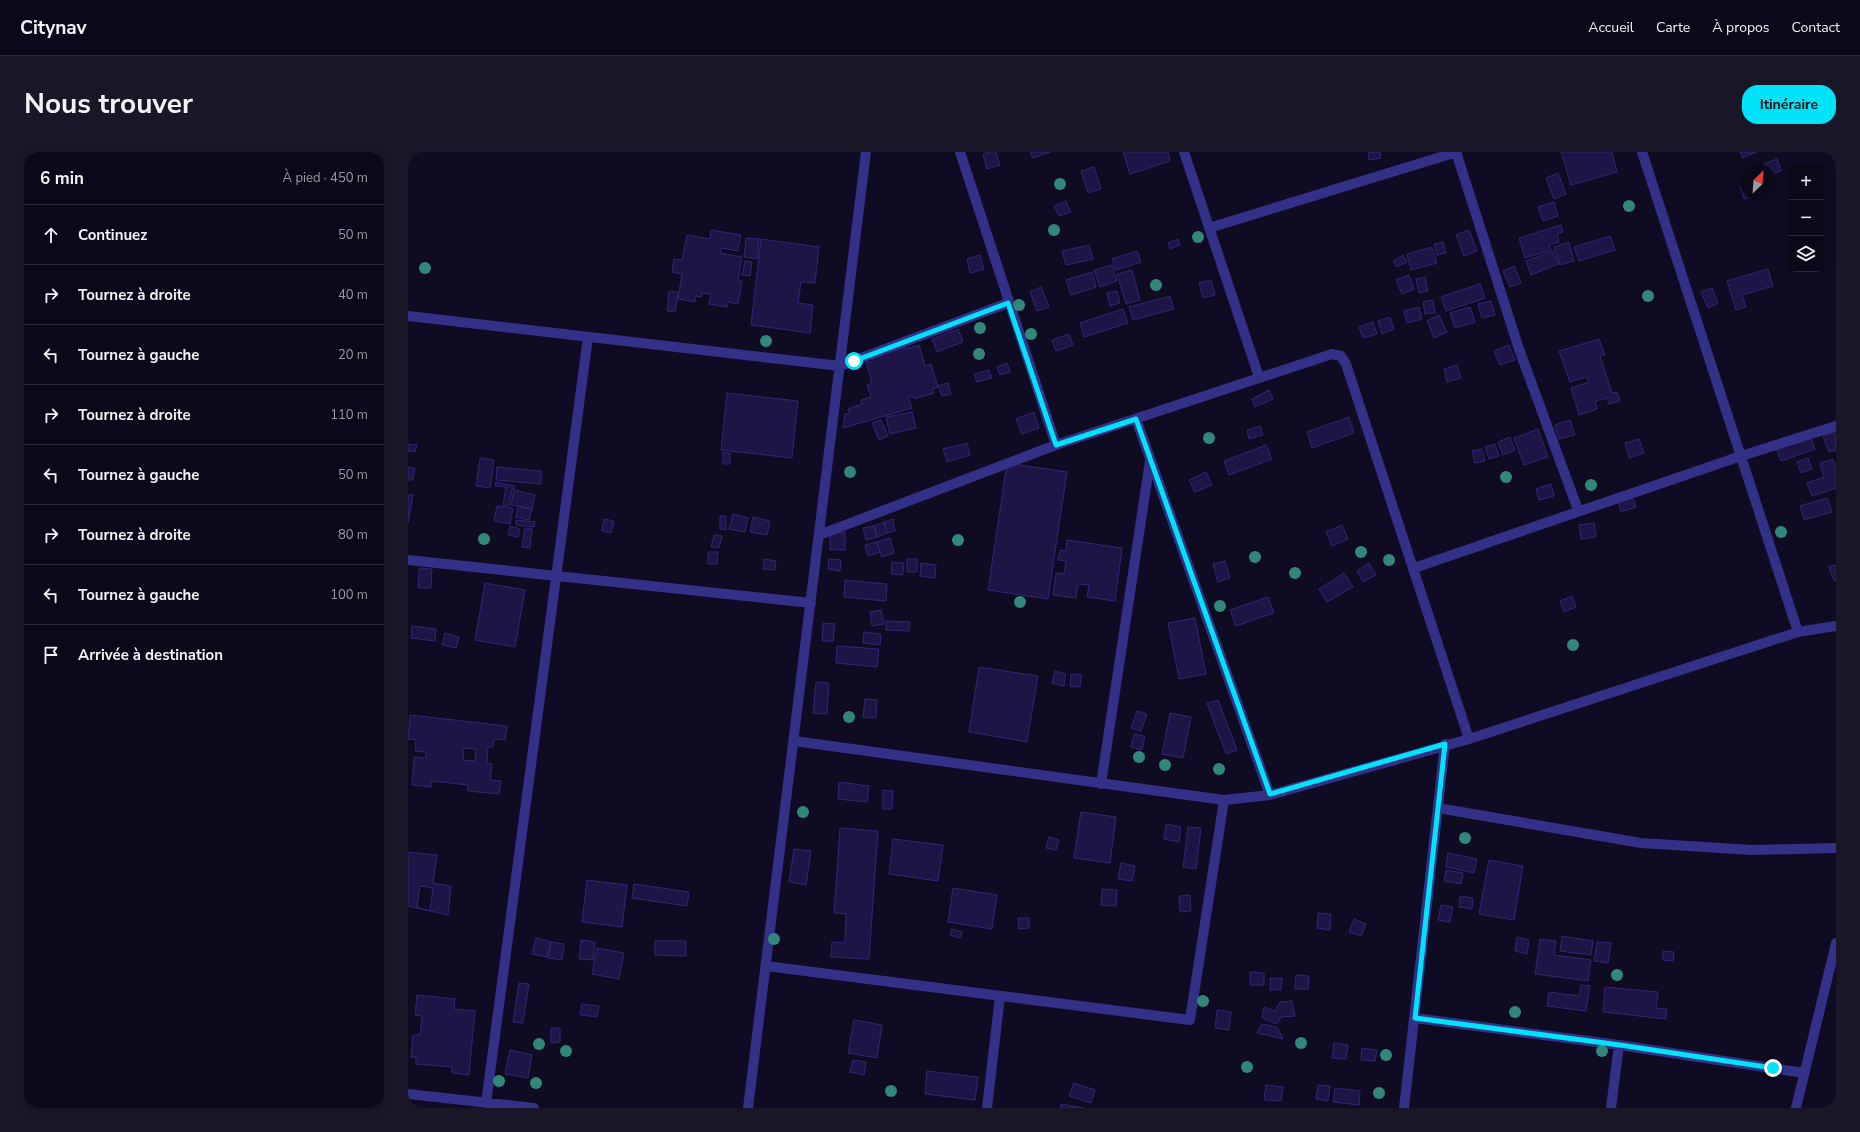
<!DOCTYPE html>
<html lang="fr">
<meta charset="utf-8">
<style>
:root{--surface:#0b081a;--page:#191627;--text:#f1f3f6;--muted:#9a9aa2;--line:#2b2939;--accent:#00e2f8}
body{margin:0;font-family:"Nunito Sans",sans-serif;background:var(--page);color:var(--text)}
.controls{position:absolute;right:12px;top:12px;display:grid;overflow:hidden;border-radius:8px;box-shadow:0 2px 10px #0003}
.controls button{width:36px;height:36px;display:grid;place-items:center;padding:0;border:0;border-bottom:1px solid var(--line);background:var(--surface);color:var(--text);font:20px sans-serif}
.compass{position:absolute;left:1332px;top:12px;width:36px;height:36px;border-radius:50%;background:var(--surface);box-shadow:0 2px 10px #0003;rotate:25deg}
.stop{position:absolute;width:12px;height:12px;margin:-9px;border:3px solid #00e2f8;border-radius:50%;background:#fff}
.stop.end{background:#00e2f8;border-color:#fff;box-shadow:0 1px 4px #0008}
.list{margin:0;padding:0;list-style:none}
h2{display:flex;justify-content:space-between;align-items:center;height:52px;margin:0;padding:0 16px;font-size:17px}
h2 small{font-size:13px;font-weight:400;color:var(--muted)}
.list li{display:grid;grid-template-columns:26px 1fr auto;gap:12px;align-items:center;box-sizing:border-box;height:60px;padding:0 16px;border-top:1px solid var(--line)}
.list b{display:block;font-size:15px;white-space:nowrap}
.list em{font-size:13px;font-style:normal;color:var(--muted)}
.icon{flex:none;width:22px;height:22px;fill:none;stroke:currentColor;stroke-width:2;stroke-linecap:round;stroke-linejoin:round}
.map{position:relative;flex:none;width:1428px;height:956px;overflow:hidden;border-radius:16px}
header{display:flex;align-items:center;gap:24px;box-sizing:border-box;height:56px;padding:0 20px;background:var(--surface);border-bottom:1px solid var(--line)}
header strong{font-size:19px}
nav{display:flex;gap:22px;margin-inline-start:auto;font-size:14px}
.intro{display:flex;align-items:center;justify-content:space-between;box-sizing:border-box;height:96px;padding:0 24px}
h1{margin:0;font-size:28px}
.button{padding:10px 18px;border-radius:16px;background:var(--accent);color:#111;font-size:14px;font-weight:700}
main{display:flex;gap:24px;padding:0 24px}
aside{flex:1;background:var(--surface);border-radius:16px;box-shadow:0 2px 10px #0003}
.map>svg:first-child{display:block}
</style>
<header>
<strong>Citynav</strong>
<nav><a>Accueil</a><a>Carte</a><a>À propos</a><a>Contact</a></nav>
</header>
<div class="intro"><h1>Nous trouver</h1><a class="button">Itinéraire</a></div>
<main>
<aside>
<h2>6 min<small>À pied · 450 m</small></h2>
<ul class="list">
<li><svg class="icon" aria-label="ahead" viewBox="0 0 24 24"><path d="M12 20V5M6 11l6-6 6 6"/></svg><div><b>Continuez</b></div><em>50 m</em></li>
<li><svg class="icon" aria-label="right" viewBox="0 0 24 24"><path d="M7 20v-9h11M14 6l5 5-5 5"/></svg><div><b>Tournez à droite</b></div><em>40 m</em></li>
<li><svg class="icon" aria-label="left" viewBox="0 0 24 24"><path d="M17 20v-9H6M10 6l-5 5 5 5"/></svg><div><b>Tournez à gauche</b></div><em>20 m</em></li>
<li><svg class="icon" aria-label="right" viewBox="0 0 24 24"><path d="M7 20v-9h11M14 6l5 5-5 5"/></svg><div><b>Tournez à droite</b></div><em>110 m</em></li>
<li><svg class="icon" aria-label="left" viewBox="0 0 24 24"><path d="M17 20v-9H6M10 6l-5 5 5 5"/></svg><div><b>Tournez à gauche</b></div><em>50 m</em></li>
<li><svg class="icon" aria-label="right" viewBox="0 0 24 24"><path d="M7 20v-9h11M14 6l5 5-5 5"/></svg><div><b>Tournez à droite</b></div><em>80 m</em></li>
<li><svg class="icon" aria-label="left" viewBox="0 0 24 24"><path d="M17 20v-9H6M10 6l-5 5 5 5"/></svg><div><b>Tournez à gauche</b></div><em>100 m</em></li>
<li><svg class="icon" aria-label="arrive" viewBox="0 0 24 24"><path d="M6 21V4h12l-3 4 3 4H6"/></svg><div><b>Arrivée à destination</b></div></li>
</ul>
</aside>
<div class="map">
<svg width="1428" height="956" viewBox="0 0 1428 956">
<rect width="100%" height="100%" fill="#0f0b23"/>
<path fill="#1e1546" stroke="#332574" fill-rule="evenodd" d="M580,0H588L592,13L579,17L575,2Z
M622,0H642L625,6Z
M715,0H760L762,9L722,22Z
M960,0H972L973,6L961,8Z
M1153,0H1204L1209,20L1163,33Z
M1332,0H1348L1335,6Z
M1369,7L1373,19L1362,23V18H1358L1356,12Z
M686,15L693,37L680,41L673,19Z
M1150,21L1158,42L1146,47L1138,26Z
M1338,32V42H1350L1336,47L1332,34Z
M658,49L663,60L651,64L646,54Z
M1146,50L1150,64L1135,69L1130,55Z
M1153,73L1155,80L1149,82L1151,90L1141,93L1143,98L1117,106L1111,86Z
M303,78L333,83L330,99L313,96L312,101L334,105L330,128L334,129L330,152L320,150L319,155L301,152L303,142L294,141L293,145L288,144L287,150L270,147L274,122L264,120L266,107L274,108L279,83L302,87Z
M1061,78L1069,99L1056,104L1048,83Z
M1202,84L1207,98L1171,109L1166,95Z
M338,86L351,87L349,107L336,105Z
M353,87L411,95L407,131L393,130L390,151L405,153L402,181L343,173Z
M770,87L772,93L762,97L760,91Z
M1035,90L1038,101L1029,103L1026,92Z
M1161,90L1166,109L1152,113L1146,95Z
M681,93L685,107L658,113L654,99Z
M1024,95L1029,111L1003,118L999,102Z
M729,99L733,110L708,118L704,107Z
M1145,99L1150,112L1123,123L1118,109Z
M572,103L576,117L562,121L559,107Z
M995,103L999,110L989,115L985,109Z
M337,109L344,110L342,124L334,123Z
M704,113L709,129L692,135L686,118Z
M1106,114L1113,131L1102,135L1095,119Z
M1360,117L1365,134L1334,143L1338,155L1328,158L1319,129Z
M724,118L732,148L718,152L709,122Z
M684,120L688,135L663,143L658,128Z
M1001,123L1006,137L994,142L988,128Z
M1017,125L1020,139L1011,141L1008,127Z
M803,128L807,143L795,146L791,131Z
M1072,132L1077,146L1038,159L1033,145Z
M633,135L641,155L629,159L622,140Z
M1304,136L1310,151L1300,156L1293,140Z
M261,139L270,140L267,160L259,159Z
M709,139L712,151L702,154L699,141Z
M762,144L766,157L725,168L721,155Z
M1025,148L1027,161L1017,162L1015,150Z
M1083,149L1087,163L1074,166L1070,152Z
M1011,155L1014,167L999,171L996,159Z
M1062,155L1067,170L1047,176L1042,161Z
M715,157L720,171L676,185L672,171Z
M1031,163L1039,180L1026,186L1019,169Z
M982,165L986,177L974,182L970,169Z
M965,170L969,182L955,186L951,175Z
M550,177L555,190L529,200L524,187Z
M661,182L665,193L648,199L644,188Z
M1191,187L1197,203L1192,204L1204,241L1209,240L1212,249L1201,252L1199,246L1187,249L1189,257L1171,263L1163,236L1181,230L1179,225L1162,230L1151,199Z
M511,193L517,214L523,212L530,235L524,237L526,241L506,247V244L500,245L504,256L435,276L437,262L441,261L440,257L454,252L453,248L463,245L459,233L464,231L458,211L465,209L463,204L496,194L497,197Z
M1101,193L1107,208L1092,213L1086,199Z
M599,211L602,220L592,223L589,215Z
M1049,213L1053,226L1039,230L1036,217Z
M581,218L584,226L569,230L566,222Z
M540,231L543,242L534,244L530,234Z
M861,238L865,247L847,255L844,247Z
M319,241L390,249L384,306L313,298Z
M504,260L508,276L482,282L478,265Z
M626,260L631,276L614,282L608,267Z
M941,265L946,281L904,296L899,280Z
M473,268L480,284L471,288L464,271Z
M1162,268L1167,283L1151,287L1147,273Z
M852,274L855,283L841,287L839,278Z
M1130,277L1140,305L1116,313L1106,286Z
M1427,280L1428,298L1421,300L1415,284Z
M1402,284L1407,297L1373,309L1368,296Z
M1102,285L1107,298L1095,303L1090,290Z
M1231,287L1236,301L1221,306L1217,291Z
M559,291L562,303L539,310L535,297Z
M0,292L9,293L7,300L0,299Z
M1087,292L1091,304L1081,307L1077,295Z
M858,293L864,307L821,323L816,309Z
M1074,297L1077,309L1067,311L1064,299Z
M315,300L322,301V312H315Z
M72,306L86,308L82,336L68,334Z
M1400,306L1404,317L1393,321L1389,310Z
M1425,307L1428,316V336L1404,344L1399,331L1416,325L1412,311Z
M599,311L659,320L640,447L580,438Z
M0,315L7,316L5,328H0Z
M89,315L133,319V332L88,328Z
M798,320L804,333L787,340L781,328Z
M88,330L107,334L106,337H104L101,354L95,353L98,335L87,334Z
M1143,332L1146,344L1131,348L1128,337Z
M106,338L127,343L124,357L103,353Z
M0,343H5L0,371Z
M1224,344L1228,355L1213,360L1210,349Z
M1419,346L1424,360L1396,368L1392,354Z
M89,354L105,356L102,372L86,369Z
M110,354L124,357L121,368L108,365Z
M325,362L340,366L337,380L321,377Z
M312,364H318V378L312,377Z
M345,365L362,369L359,383L342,380Z
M196,367L206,369L203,381L194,379Z
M485,367L487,379L479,381L476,370Z
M108,368L127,370L126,375L108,373Z
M476,370L479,381L469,385L466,374Z
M1186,371L1188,385L1173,387L1171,373Z
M934,373L940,387L924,394L918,380Z
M102,374L112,377L110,385L100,383Z
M466,374L469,385L458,388L455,376Z
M117,376L124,377L122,396L114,395Z
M437,380V398H422V381Z
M306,383L314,384L311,396L303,395Z
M482,386L486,401L474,405L469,390Z
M659,388L714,396L707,449L679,445L681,433L670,432L668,446L645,443L648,421L656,422L658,409L650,408L652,398L658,399Z
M469,390L472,400L460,404L457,393Z
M300,400H310L309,412H300Z
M356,407L368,409L367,418L355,417Z
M421,407L433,408L432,419L420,417Z
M499,407H509V420H499Z
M817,409L822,426L810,430L805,412Z
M484,410L496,411L495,423L483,422Z
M513,411L528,413L527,426L512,424Z
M961,411L968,423L955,430L949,419Z
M1428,413V428L1426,429L1421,415Z
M11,416L24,417L23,436H10Z
M936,421L945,435L919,450L911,437Z
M437,428L479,432L478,449L436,445Z
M77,431L117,438L107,495L67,488Z
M1164,444L1168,455L1156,460L1152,449Z
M860,445L866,461L828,474L822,458Z
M473,458L476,472L464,474L462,460Z
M787,466L798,522L771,527L760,471Z
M478,469L502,470L501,479L478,478Z
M415,471L427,472L425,489H414Z
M4,474L28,477L27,489L3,486Z
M456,480L473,482L472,493L455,491Z
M37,481L51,485L48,496L34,493Z
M429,494L471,497L469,515L428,511Z
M571,515L630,524L619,590L561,580Z
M647,519L658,522L656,534L644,531Z
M663,522L673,523L672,535L662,534Z
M408,530L421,531L419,562L405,561Z
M457,547L469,548L468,566L455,565Z
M810,548L829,598L818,602L799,551Z
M729,559L739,562L733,579L723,576Z
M762,561L783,565L775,606L754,602Z
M2,563L99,574L97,588L86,587L85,595H80L79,611L84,612L82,628L93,629L91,642L60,639V633L24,629L23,635L4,633L6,605L18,606V600L7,599L8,588L0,587ZM56,596L68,597L67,609L55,608Z
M726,582L737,584L734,598L723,595Z
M431,630L461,634L459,650L430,647Z
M475,638L485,639L484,657H475Z
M673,660L708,665L702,711L666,706Z
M758,672L773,675L771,690L756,687Z
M780,675L793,676L788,717L775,715Z
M432,676L470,679L461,807L423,805L424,790L437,791L438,762L426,761Z
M641,685L651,688L648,698L638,696Z
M485,687L535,693L530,729L481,722Z
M386,697L403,699L398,733L381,730Z
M0,700L29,703L25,731L43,734L40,763L0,754Z
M1040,701L1069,707L1066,721L1038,715Z
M1081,708L1115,714L1106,768L1071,762Z
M713,711L727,714L724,729L710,727Z
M1038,718L1055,721L1053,732L1036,729Z
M179,728L219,733L214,775L174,770Z
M226,732L281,740L279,754L224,746Z
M12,734L25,736L22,759L9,755Z
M545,736L589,743L584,777L540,770Z
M694,737L709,738L708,754L693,753Z
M782,743L783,759L772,760L771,744Z
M1052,744L1065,746L1064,757L1051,755Z
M1033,753L1045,755L1042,770L1030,768Z
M910,761L923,762L922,778L909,776Z
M610,766H621V776L611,777Z
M946,767L958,772L953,784L941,780Z
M544,777L554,780L552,786L542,783Z
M1154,784L1185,789L1183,803L1152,799Z
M1109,785L1121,788L1119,802L1107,799Z
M128,786L143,790L139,805L124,802Z
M1132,787L1148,789L1146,803L1183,808L1180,829L1127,822Z
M173,788L187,790L185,808L171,807Z
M247,789H278V804L247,803Z
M143,790L156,792L154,808L140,806Z
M1189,790L1203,791L1200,811L1186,809Z
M189,796L216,801L211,827L184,822Z
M1255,799L1266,800L1265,809L1255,808Z
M842,820L856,821V833H842Z
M888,823L901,824L900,837H887Z
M862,826H874L873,838H862Z
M111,831L121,832L115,871L105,870Z
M1173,833L1182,834L1178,859L1139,854L1141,840L1171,844Z
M1197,835L1250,840L1248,856L1259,857L1258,867L1195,860Z
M9,843L47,847L46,857L67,859L61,923L44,921V915L8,912V905H3L5,883H12L14,864L7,863Z
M884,849L887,864L873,865L870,871H866L854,866L856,855L867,859L872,850Z
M174,852L191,854L189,865L172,863Z
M809,858L823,860L821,878L807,876Z
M446,868L474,873L469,906L440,901Z
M854,872L869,875L875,887L849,881Z
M143,876H152V890L143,891Z
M926,891L940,893L938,907L924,906Z
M954,896L969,898L967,909L953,908Z
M102,898L124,903L120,926L97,922Z
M445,908L458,910L456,923L442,920Z
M519,919L570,925L567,948L517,942Z
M666,931L687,938L683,951L661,944Z
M858,933L875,935L873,949L856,948Z
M910,933L922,934L920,949L908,947Z
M927,936L952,939L951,953L925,950Z
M653,952L676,956H652Z"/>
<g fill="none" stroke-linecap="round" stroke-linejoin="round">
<path stroke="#333187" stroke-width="10" d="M552,0L648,293
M776,0L851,225
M1048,0L1111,197L1170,358
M1234,0L1390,480
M801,76L1049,0
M0,164L432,214L600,151
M728,267L862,643
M411,383L648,293L924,202L933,204L938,212L1061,587
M0,408L403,451
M1006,416L1333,304L1428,274
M386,589L816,648L862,643L1061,587L1390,480L1428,474
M693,632L742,309
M1030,656L1233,691L1344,698L1428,696
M358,814L782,868L816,648
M1007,866L1211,893L1396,921
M0,942L126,956
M78,951L180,185
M340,956L458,0
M579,956L592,844
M996,956L1037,592
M1203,956L1211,893
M1388,956L1428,791"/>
</g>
<g fill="#31877a">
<circle cx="652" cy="32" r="6"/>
<circle cx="1221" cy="54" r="6"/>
<circle cx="646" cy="78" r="6"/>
<circle cx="790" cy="85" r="6"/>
<circle cx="17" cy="116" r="6"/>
<circle cx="748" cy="133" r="6"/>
<circle cx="1240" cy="144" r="6"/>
<circle cx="611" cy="153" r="6"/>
<circle cx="572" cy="176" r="6"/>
<circle cx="623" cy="182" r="6"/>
<circle cx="358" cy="189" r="6"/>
<circle cx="571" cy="202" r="6"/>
<circle cx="801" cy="286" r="6"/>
<circle cx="442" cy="320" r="6"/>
<circle cx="1098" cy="325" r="6"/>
<circle cx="1183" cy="333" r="6"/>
<circle cx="1373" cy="380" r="6"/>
<circle cx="76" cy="387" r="6"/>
<circle cx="550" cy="388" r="6"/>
<circle cx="953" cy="400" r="6"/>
<circle cx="847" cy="405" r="6"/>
<circle cx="981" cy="408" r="6"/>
<circle cx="887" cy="421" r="6"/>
<circle cx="612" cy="450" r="6"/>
<circle cx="812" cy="454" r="6"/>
<circle cx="1165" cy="493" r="6"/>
<circle cx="441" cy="565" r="6"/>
<circle cx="731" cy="605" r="6"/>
<circle cx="757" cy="613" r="6"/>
<circle cx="811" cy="617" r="6"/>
<circle cx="395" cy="660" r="6"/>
<circle cx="1057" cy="686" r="6"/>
<circle cx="366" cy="787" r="6"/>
<circle cx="1209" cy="823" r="6"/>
<circle cx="795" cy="849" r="6"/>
<circle cx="1107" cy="860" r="6"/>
<circle cx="893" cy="891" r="6"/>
<circle cx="131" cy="892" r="6"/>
<circle cx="158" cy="899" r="6"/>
<circle cx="1194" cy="899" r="6"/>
<circle cx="978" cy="903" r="6"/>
<circle cx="839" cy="915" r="6"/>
<circle cx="91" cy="929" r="6"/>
<circle cx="128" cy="931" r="6"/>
<circle cx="483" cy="939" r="6"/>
<circle cx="971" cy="941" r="6"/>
</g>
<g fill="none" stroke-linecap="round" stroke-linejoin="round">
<path stroke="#00e2f8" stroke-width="5" d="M446,209L600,151L648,293L728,267L862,642L1037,592L1007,866L1212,893L1365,916"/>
</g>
</svg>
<div class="controls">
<button>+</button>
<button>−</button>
<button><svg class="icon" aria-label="layers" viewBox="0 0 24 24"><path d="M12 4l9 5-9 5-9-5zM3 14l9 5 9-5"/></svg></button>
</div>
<svg class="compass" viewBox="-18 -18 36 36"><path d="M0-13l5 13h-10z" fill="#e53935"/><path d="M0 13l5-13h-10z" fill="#9a9aa2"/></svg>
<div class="stop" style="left:446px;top:209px"></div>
<div class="stop end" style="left:1365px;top:916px"></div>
</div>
</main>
